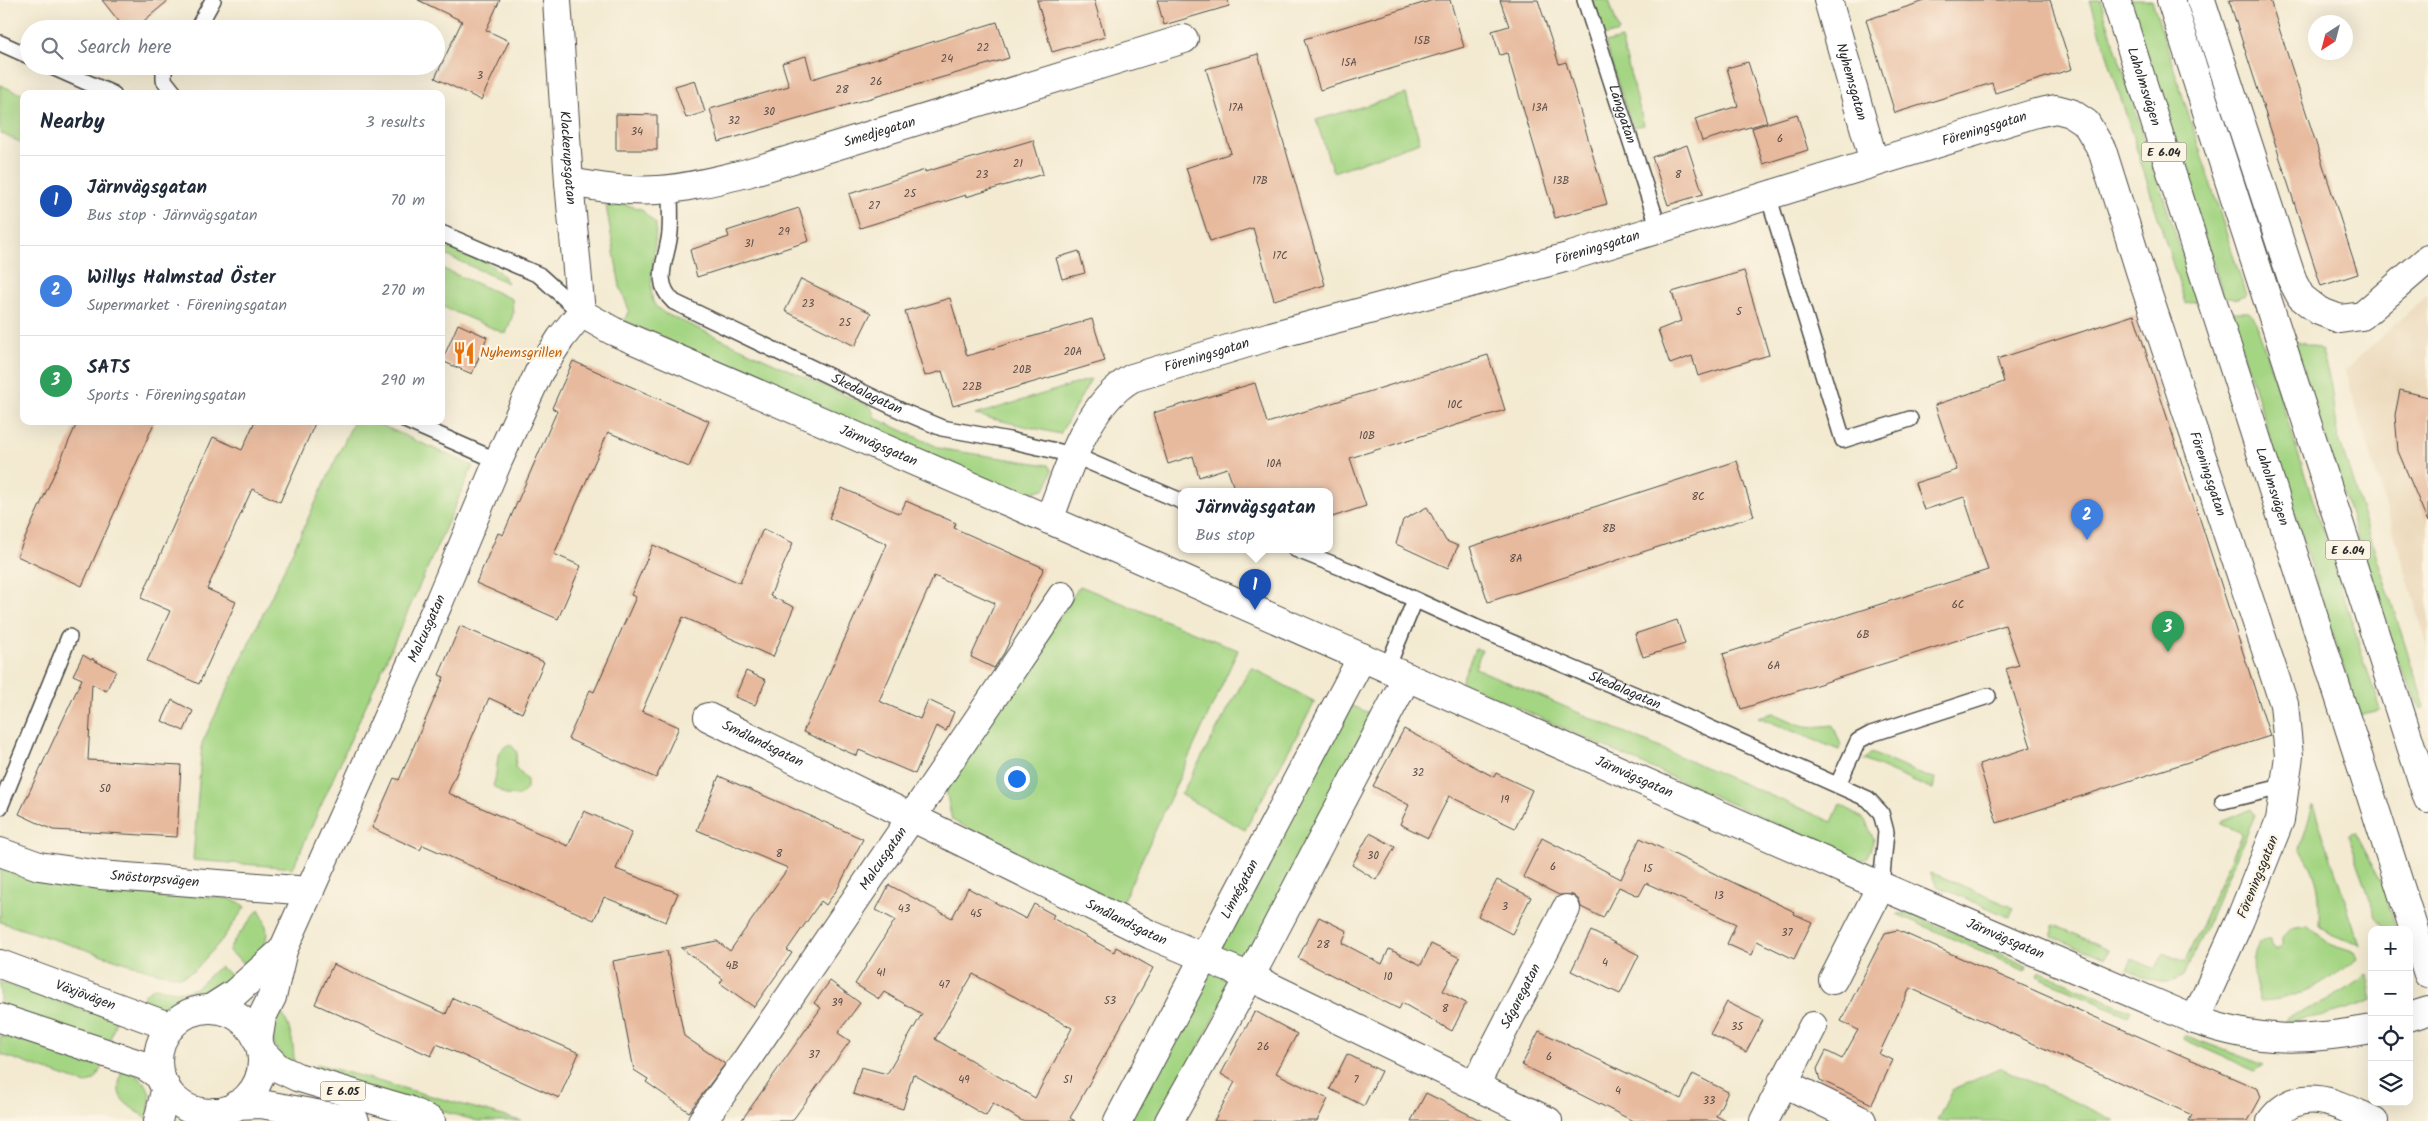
<!DOCTYPE html>
<meta charset="utf-8">
<style>
:root{--surface:#fff;--page:#f6f6f7;--text:#1f2937;--muted:#747a83;--line:#e0e1e3;--accent:#0f766e}
body{margin:0;font-family:Kalam,sans-serif;background:var(--page);color:var(--text)}
.controls{position:absolute;right:15px;bottom:15px;display:grid;overflow:hidden;border-radius:10px;box-shadow:0 5px 20px #0002}
.controls button{width:45px;height:45px;display:grid;place-items:center;padding:0;border:0;border-bottom:1px solid var(--line);background:var(--surface);color:var(--text);font:25px sans-serif}
.compass{position:absolute;left:2308px;top:15px;width:45px;height:45px;border-radius:50%;background:var(--surface);box-shadow:0 5px 20px #0002;rotate:216deg}
.you{position:absolute;left:1016px;top:778px;width:18px;height:18px;margin:-12px;border:4px solid #fff;border-radius:50%;background:#1a73e8;box-shadow:0 0 0 8px #1a73e833}
.badge{display:grid;place-items:center;width:32px;height:32px;border-radius:50%;background:var(--accent);color:#fff;font-size:16px;font-weight:700}
.pin{position:absolute;translate:-50% -41px;filter:drop-shadow(0 1px 2px #0008)}
.pin::after{content:'';position:absolute;top:26px;width:18px;height:15px;background:inherit;clip-path:polygon(0 0,100% 0,50% 100%)}
.popup{position:absolute;left:1178px;top:488px;width:155px;height:65px;box-sizing:border-box;display:grid;place-content:center;border-radius:10px;background:var(--surface);filter:drop-shadow(0 1px 4px #0005);font-size:16px;white-space:nowrap;color:var(--muted)}
.popup b{font-size:19px;color:var(--text)}
.popup::after{content:'';position:absolute;left:50%;top:100%;margin-left:-10px;border:10px solid transparent;border-top-color:var(--surface)}
.list{margin:0;padding:0;list-style:none}
h2{display:flex;justify-content:space-between;align-items:center;height:65px;margin:0;padding:0 20px;font-size:21px}
h2 small{font-size:16px;font-weight:400;color:var(--muted)}
.list li{display:grid;grid-template-columns:32px 1fr auto;gap:15px;align-items:center;box-sizing:border-box;height:90px;padding:0 20px;border-top:1px solid var(--line)}
.list b{display:block;font-size:19px;white-space:nowrap}
.list p{margin:0;font-size:16px;white-space:nowrap;color:var(--muted)}
.list em{font-size:16px;font-style:normal;color:var(--muted)}
.icon{flex:none;width:28px;height:28px;fill:none;stroke:currentColor;stroke-width:2;stroke-linecap:round;stroke-linejoin:round}
.map{position:relative;flex:none;width:2428px;height:1121px;overflow:hidden}
.search{position:absolute;background:var(--surface);box-shadow:0 5px 20px #0002;left:20px;top:20px;width:425px;height:55px;display:flex;align-items:center;gap:12px;box-sizing:border-box;padding:0 18px;border-radius:28px;color:var(--muted);font-size:19px}
.panel{position:absolute;background:var(--surface);box-shadow:0 5px 20px #0002;left:20px;top:90px;width:425px;height:335px;border-radius:10px}
.map>svg:first-child{display:block}
</style>
<div class="map">
<svg width="2428" height="1121" viewBox="0 0 2428 1121">
<rect width="100%" height="100%" fill="#fcf5e5"/>
<filter id="ink" filterUnits="userSpaceOnUse"><feTurbulence type="fractalNoise" baseFrequency=".02" numOctaves="2"/><feDisplacementMap in="SourceGraphic" scale="10" xChannelSelector="R" yChannelSelector="G"/><feConvolveMatrix kernelMatrix="1 2 1 2 8 2 1 2 1" color-interpolation-filters="sRGB"/></filter>
<filter id="wash" filterUnits="userSpaceOnUse"><feTurbulence type="fractalNoise" baseFrequency=".0096" numOctaves="4" result="noise"/><feDisplacementMap in="SourceGraphic" scale="20" xChannelSelector="R" yChannelSelector="G"/><feGaussianBlur stdDeviation="1.12" result="paint"/><feColorMatrix in="noise" values="0 0 0 0 0 0 0 0 0 0 0 0 0 0 0 0 0 1.4 0 .05"/><feComposite in="paint" operator="in"/></filter>
<g filter="url(#wash)">
<rect width="100%" height="100%" fill="#f3ead1"/>
<path fill="#ebd8ba" d="M2428,294V647L2345,370Z"/>
<path fill="#a4d583" stroke="#688057" d="M1592,0H1609L1619,32L1604,36Z
M2090,0H2100L2197,301L2185,303Z
M2129,0H2152L2246,295L2234,299L2224,297Z
M1621,39L1644,125L1632,127L1605,43Z
M0,85L24,95V144L0,133Z
M1406,94L1420,142L1333,172L1316,120Z
M623,204L641,209L656,224C657,241 646,295 655,305C657,308 661,310 664,313L871,407L875,418L942,449L1048,465L1052,471L1046,488L1024,495L624,321L629,310L620,287L606,205Z
M441,240C466,251 493,260 508,283L441,253Z
M441,268L512,299L513,314L506,334L441,306Z
M2230,312H2249L2255,319L2380,710L2359,715Z
M2295,342H2303L2322,351L2331,385L2336,430L2425,707L2421,709L2400,667L2389,636Z
M1091,379L1060,434L975,415Z
M354,421H372L473,466L293,868L193,860L202,743Z
M1080,586L1238,650L1121,905L952,820L945,785Z
M1475,649L1482,650L1475,668L1832,822L1840,804L1865,820L1874,840L1867,858L1858,861L1461,682Z
M1251,667L1315,702L1245,830L1181,795Z
M1350,705L1377,716L1245,965L1218,952Z
M1773,713C1802,725 1800,729 1833,725L1841,745L1839,750L1758,717Z
M510,744L517,752L515,767L527,780V789L519,796L506,795L493,786C494,782 496,778 496,773C498,761 496,750 510,744Z
M1871,753L1925,776L1935,778L1933,790L1864,760Z
M2313,805L2360,945L2333,935L2319,926C2320,893 2320,877 2300,849Z
M2251,809L2255,815L2184,976C2161,989 2150,979 2127,969L2132,959L2156,969L2163,953L2185,962L2242,833L2221,824V822Z
M2355,832L2382,883L2396,930L2385,927L2376,917L2348,834Z
M0,869C72,895 151,893 226,898L239,902L245,907L221,941L195,970L181,977L152,971L0,922Z
M1930,873L1940,876L2014,908L2009,917L1937,886Z
M259,909C274,938 266,942 248,966L229,951L233,942Z
M1908,913L2027,966L2025,971L1897,914Z
M2053,925L2109,949L2105,958L2053,937Z
M2308,926L2331,945L2356,953L2358,958C2328,981 2299,1000 2260,1001C2255,982 2247,957 2262,941H2270L2271,947L2276,950L2282,946V937L2290,929Z
M220,967L237,980L219,992L167,1007H139L146,993L155,987C168,989 183,995 195,988C205,982 210,972 220,967Z
M1210,968L1233,984L1158,1121H1127Z
M2039,971L2131,1011L2128,1016L2037,976Z
M2367,975L2372,1000C2343,1012 2316,1018 2285,1021L2287,1017C2316,1007 2342,993 2367,975Z
M0,982L116,1020L109,1044L0,1006Z
M279,1010C291,1022 296,1052 293,1069C271,1043 268,1043 279,1010Z
M2184,1035L2264,1065L2255,1071L2183,1039Z
M0,1036L61,1049L103,1063L96,1079L86,1084L0,1054Z
M317,1064L521,1121H478L312,1076Z
M123,1066C149,1084 154,1086 147,1119C121,1099 113,1101 123,1066Z
M2001,1068L2116,1121H1937L1952,1090Z"/>
<g id="blocks">
<path fill="#e7b99d" fill-rule="evenodd" d="M102,0H169L134,29H125Z
M418,0H500L486,30L509,41L481,100L435,78L462,21Z
M1037,0H1094L1105,37L1052,52Z
M1157,0H1228L1229,6L1164,25Z
M1433,0H1450L1464,47L1320,90L1304,39Z
M1500,0H1538L1559,64L1566,62L1607,204L1555,218L1507,53L1500,55L1492,31L1509,26Z
M1928,0H2050L2072,69L1995,93L1992,83L1895,113L1866,20Z
M2229,0H2270L2358,274L2321,286Z
M997,22L1009,58L719,142L710,109L789,86L782,63L806,56L812,79Z
M1258,54L1325,285L1274,300L1253,228L1210,241L1186,168L1231,153L1206,69Z
M1748,62L1767,122L1702,141L1695,119L1738,106L1727,68Z
M695,80L705,112L686,118L675,86Z
M616,114L657,115V150H616Z
M1797,114L1808,150L1763,164L1752,128Z
M1033,140L1043,174L966,197V195L860,228L849,194L925,170V172Z
M1687,145L1703,194L1668,205L1652,157Z
M799,208L809,241L697,277L690,250L729,237L727,231Z
M1079,251L1085,273L1062,279L1056,258Z
M1744,271L1769,355L1698,376L1692,356L1670,364L1658,330L1681,321L1672,292Z
M801,279L871,313L855,346L785,311Z
M950,298L967,356L1092,319L1105,361L953,406L942,371L925,376L905,311Z
M2134,315L2270,736L1997,823L1979,764L2031,747L2006,669L2019,665L2005,625L1741,709L1723,654L1988,570L1964,497L1924,510L1915,483L1957,470L1935,405L2004,382L1997,359Z
M458,324L487,337L472,374L442,361Z
M1488,355L1505,410L1350,458L1366,506L1329,518V491H1235L1227,468L1199,477L1193,456L1168,464L1153,413L1255,383L1267,423Z
M573,361L709,421L689,467L608,432L554,554L581,566L558,619L476,583L498,533L503,535L557,411L552,408Z
M2400,390L2428,397V522L2398,451L2395,415Z
M78,421H155L82,586L17,556Z
M255,421H316L280,502L252,489L207,589L236,602L199,684L147,661L170,611L141,598L213,437L242,450Z
M1737,461L1754,516L1488,602L1470,547Z
M842,488L900,514L906,501L956,523L954,528L1044,568L1004,653L994,668L971,657L995,603L934,576L879,701L920,719L928,700L954,712L946,731L936,726L915,774L859,750L857,756L803,732L887,544L829,518Z
M1427,507L1446,541L1458,546L1448,568L1396,544L1403,520Z
M763,529L793,543L770,596L794,607L773,657L683,617L642,711L679,727L656,778L568,739L590,690L594,692L636,597L631,595L653,545L740,583Z
M1677,620L1685,644L1643,657L1635,634Z
M460,626L544,662L522,713L489,698L448,793L568,846L584,811L632,832L616,869L678,893L666,922L604,897L594,920L423,845L420,850L372,828L394,778L399,780L444,677L439,675Z
M83,655L91,660L93,658V660L116,671L106,691L92,684L88,760L181,765L177,837L53,830L19,814L82,679L73,675Z
M746,671L766,680L755,705L735,697Z
M172,700L193,711L184,731L162,721Z
M1404,729L1494,777L1496,773L1532,790L1515,828L1449,796L1428,838L1400,824L1409,805L1373,786Z
M719,776L863,839L838,888L826,905L821,901L787,950L792,953L754,1007L720,983L723,979L681,948L717,941L730,951L788,868L697,830Z
M1370,833L1395,847L1376,880L1352,865Z
M1542,838L1621,879L1640,838L1795,912L1794,914L1812,922L1794,959L1757,941L1751,955L1727,944L1736,924L1646,883L1639,896L1619,887L1603,918L1581,907L1579,900L1573,895H1559L1523,877Z
M1497,880L1531,897L1512,934L1478,916Z
M889,885L952,918L968,888L1026,919L1034,904L1054,915L1052,918L1114,952L1116,947L1153,968L1070,1118L1075,1121H1022L993,1103L986,1116L913,1074L903,1109L853,1094L861,1067L887,1074L922,1014L884,992L879,999L855,984L895,920L876,910ZM973,974L1072,1028L1035,1098L935,1039Z
M1319,917L1347,931L1342,943L1382,964L1389,949L1421,965L1431,944L1460,958L1443,991L1466,1003L1452,1031L1402,1003L1399,1009L1298,958Z
M1897,930L2258,1089L2261,1097L2248,1121H2189L2192,1115L1910,988L1879,1054L1893,1060L1872,1104L1820,1080L1817,1069L1826,1051L1842,1059L1858,1030L1841,1021L1885,933Z
M1591,931L1639,955L1620,994L1571,971Z
M667,951L684,1036L725,1064L689,1112L646,1082L648,1079L634,1070L613,961Z
M333,964L446,1014L453,998L579,1053L559,1098L437,1044L431,1056L315,1004Z
M830,981L860,1003L838,1033L850,1041L792,1121H741L821,1008L814,1003Z
M1727,1002L1763,1020L1746,1052L1710,1034Z
M1255,1011L1297,1034L1276,1073L1328,1099L1317,1121H1214L1235,1082L1221,1074Z
M1539,1031L1681,1099L1693,1074L1728,1092L1716,1116L1726,1121H1633L1522,1065Z
M1347,1054L1381,1071L1364,1106L1330,1089Z
M1426,1093L1482,1121H1411Z"/>
</g>
</g>
<g filter="url(#ink)">
<use href="#blocks" fill-opacity="0" stroke="#494844" stroke-width="1"/>
<g fill="none" stroke-linecap="round" stroke-linejoin="round">
<defs>
<g id="lane">
<path id="s1" d="M1585,0L1659,229"/>
<path d="M197,29L213,0"/>
<path d="M0,43L29,56"/>
<path d="M50,66L113,94"/>
<path d="M164,66V80L175,94"/>
<path id="s2" d="M670,188C670,203 671,218 670,232C668,259 651,281 674,302L904,412L942,428L1009,440L1073,455L1181,501"/>
<path d="M1768,195L1843,440L1910,419"/>
<path d="M441,233L539,275L580,312"/>
<path d="M407,421L498,461"/>
<path id="s3" d="M1295,549L1370,579L1475,627L1645,699L1868,799L1881,813L1886,832L1881,886"/>
<path d="M1387,668L1415,600"/>
<path d="M1838,784L1858,741L1871,734L1988,696"/>
<path d="M2223,801L2286,786"/>
<path d="M0,807L69,637"/>
</g>
<g id="street">
<path id="s4" d="M557,0L569,182L581,313"/>
<path id="s5" d="M1828,0L1874,162"/>
<path d="M2201,0L2293,282L2301,297L2319,311L2340,319L2362,316L2428,259"/>
<path id="s6" d="M569,182C598,187 629,192 658,190C688,188 717,180 747,173L1184,39"/>
<path id="s7" d="M581,313L613,331L1096,540L1881,886L2195,1020C2261,1043 2304,1041 2372,1029"/>
<path id="s8" d="M1049,520C1067,473 1086,404 1132,378L1271,336L1568,257L2036,113L2056,109L2071,113L2086,123L2102,150L2141,274L2284,704L2289,756L2280,820L2240,920L2195,1020"/>
<path id="s9" d="M708,717L1151,935L1250,977L1548,1121"/>
<path id="s10" d="M0,852L39,866L100,875L310,891"/>
<path d="M1833,980L1881,886"/>
<path d="M210,1009L235,993L283,950"/>
<path d="M2409,1017L2428,1011"/>
<path id="s11" d="M258,1042L262,1017L272,997L283,950L439,602L498,461L539,372L561,338L581,313"/>
<path d="M1782,1082L1862,1121"/>
<path id="s12" d="M1475,1085L1566,909"/>
<path id="s13" d="M702,1121L745,1062L1062,596"/>
<path id="s14" d="M1118,1121L1362,657"/>
<path d="M1169,1121L1250,977L1407,677"/>
<path d="M1764,1121L1813,1026"/>
<path d="M2271,1121C2301,1082 2339,1105 2374,1121"/>
</g>
<path id="secondary" d="M158,1121L166,1087
M204,1121L214,1112"/>
<g id="highway">
<path id="s15" d="M2116,0L2428,974"/>
<path d="M2171,0L2428,799"/>
<path id="s16" d="M0,964L171,1027"/>
<circle cx="210" cy="1061" r="52"/>
<path d="M0,1018L145,1066L161,1077"/>
<path d="M261,1051L278,1068L297,1077L408,1110L431,1121"/>
<path d="M236,1105L261,1104L355,1121"/>
</g>
</defs>
<use href="#lane" stroke="#494844" stroke-width="18"/>
<use href="#street" stroke="#494844" stroke-width="30"/>
<use href="#secondary" stroke="#494844" stroke-width="30"/>
<use href="#highway" stroke="#494844" stroke-width="30"/>
<use href="#lane" stroke="#fff" stroke-width="15"/>
<use href="#street" stroke="#fff" stroke-width="28"/>
<use href="#secondary" stroke="#fff" stroke-width="28"/>
<use href="#highway" stroke="#fff" stroke-width="28"/>
</g>
</g>
<defs>
<symbol id="restaurant-bare" viewBox="-9 -9 18 18"><path d="M-5-6h1v4h1v-4h1v4h1v-4h1v5L-1.5 .5V6h-2V.5L-5-1ZM5-6V6H3V1.5H1.5Q1.5-4 5-6Z" fill="#e8710a" stroke="#fcf5e5" stroke-width="2.5" paint-order="stroke"/></symbol>
</defs>
<g fill-rule="evenodd">
<use href="#restaurant-bare" x="448" y="337" width="32" height="32"/>
</g>
<g text-anchor="middle" dominant-baseline="central" stroke-width="4.5" stroke-linejoin="round" paint-order="stroke">
<g font-size="11" fill="#5a4e48">
<text x="1422" y="41">15B</text>
<text x="983" y="48">22</text>
<text x="947" y="59">24</text>
<text x="1349" y="63">15A</text>
<text x="480" y="76">3</text>
<text x="876" y="82">26</text>
<text x="842" y="90">28</text>
<text x="1236" y="108">17A</text>
<text x="1540" y="108">13A</text>
<text x="769" y="112">30</text>
<text x="734" y="121">32</text>
<text x="637" y="132">34</text>
<text x="1780" y="139">6</text>
<text x="1018" y="164">21</text>
<text x="982" y="175">23</text>
<text x="1678" y="175">8</text>
<text x="1260" y="181">17B</text>
<text x="1561" y="181">13B</text>
<text x="910" y="194">25</text>
<text x="874" y="206">27</text>
<text x="784" y="232">29</text>
<text x="749" y="244">31</text>
<text x="1280" y="256">17C</text>
<text x="808" y="304">23</text>
<text x="1739" y="312">5</text>
<text x="845" y="323">25</text>
<text x="1073" y="352">20A</text>
<text x="1022" y="370">20B</text>
<text x="972" y="387">22B</text>
<text x="1455" y="405">10C</text>
<text x="1367" y="436">10B</text>
<text x="1274" y="464">10A</text>
<text x="1698" y="497">8C</text>
<text x="1609" y="529">8B</text>
<text x="1516" y="559">8A</text>
<text x="1958" y="605">6C</text>
<text x="1863" y="635">6B</text>
<text x="1774" y="666">6A</text>
<text x="1418" y="773">32</text>
<text x="105" y="789">50</text>
<text x="1505" y="800">19</text>
<text x="779" y="854">8</text>
<text x="1373" y="856">30</text>
<text x="1553" y="867">6</text>
<text x="1648" y="869">15</text>
<text x="1719" y="896">13</text>
<text x="1505" y="907">3</text>
<text x="904" y="909">43</text>
<text x="976" y="914">45</text>
<text x="1787" y="933">37</text>
<text x="1323" y="945">28</text>
<text x="1605" y="963">4</text>
<text x="732" y="966">4B</text>
<text x="881" y="973">41</text>
<text x="1388" y="977">10</text>
<text x="944" y="985">47</text>
<text x="1110" y="1001">53</text>
<text x="837" y="1003">39</text>
<text x="1445" y="1009">8</text>
<text x="1737" y="1027">35</text>
<text x="1263" y="1047">26</text>
<text x="814" y="1055">37</text>
<text x="1549" y="1057">6</text>
<text x="964" y="1080">49</text>
<text x="1068" y="1080">51</text>
<text x="1356" y="1080">7</text>
<text x="1618" y="1091">4</text>
<text x="1709" y="1101">33</text>
</g>
<g fill="#fcf5e5" stroke="#6a6863" stroke-width="1">
<rect x="2141.5" y="142.5" width="45" height="19" rx="4"/>
<rect x="2325.5" y="540.5" width="45" height="19" rx="4"/>
<rect x="320.5" y="1081.5" width="45" height="19" rx="4"/>
</g>
<g font-size="12" font-weight="bold" fill="#2b2b2b">
<text x="2164" y="152">E 6.04</text>
<text x="2348" y="550">E 6.04</text>
<text x="343" y="1091">E 6.05</text>
</g>
<g font-size="14" fill="#2b2b2b" stroke="#fcf5e5">
<text stroke="none"><textPath href="#s5" startOffset="85">Nyhemsgatan</textPath></text>
<text stroke="none"><textPath href="#s15" startOffset="91">Laholmsvägen</textPath></text>
<text stroke="none"><textPath href="#s1" startOffset="120">Långgatan</textPath></text>
<text stroke="none"><textPath href="#s8" startOffset="1056">Föreningsgatan</textPath></text>
<text stroke="none"><textPath href="#s6" startOffset="319">Smedjegatan</textPath></text>
<text stroke="none"><textPath href="#s4" startOffset="158">Klackerupsgatan</textPath></text>
<text stroke="none"><textPath href="#s8" startOffset="651">Föreningsgatan</textPath></text>
<text stroke="none"><textPath href="#s8" startOffset="246">Föreningsgatan</textPath></text>
<text stroke="none"><textPath href="#s2" startOffset="332">Skedalagatan</textPath></text>
<text stroke="none"><textPath href="#s7" startOffset="326">Järnvägsgatan</textPath></text>
<text stroke="none"><textPath href="#s8" startOffset="1536">Föreningsgatan</textPath></text>
<text stroke="none"><textPath href="#s15" startOffset="511">Laholmsvägen</textPath></text>
<text stroke="none"><textPath href="#s11" startOffset="448">Malcusgatan</textPath></text>
<text stroke="none"><textPath href="#s3" startOffset="359">Skedalagatan</textPath></text>
<text stroke="none"><textPath href="#s9" startOffset="61">Smålandsgatan</textPath></text>
<text stroke="none"><textPath href="#s7" startOffset="1151">Järnvägsgatan</textPath></text>
<text stroke="none"><textPath href="#s13" startOffset="319">Malcusgatan</textPath></text>
<text transform="translate(2258 877) rotate(-68)">Föreningsgatan</text>
<text stroke="none"><textPath href="#s10" startOffset="158">Snöstorpsvägen</textPath></text>
<text stroke="none"><textPath href="#s14" startOffset="262">Linnégatan</textPath></text>
<text stroke="none"><textPath href="#s9" startOffset="466">Smålandsgatan</textPath></text>
<text stroke="none"><textPath href="#s7" startOffset="1556">Järnvägsgatan</textPath></text>
<text stroke="none"><textPath href="#s16" startOffset="91">Växjövägen</textPath></text>
<text stroke="none"><textPath href="#s12" startOffset="100">Sågaregatan</textPath></text>
</g>
<g font-size="14" fill="#c56008" stroke="#fcf5e5" text-anchor="start">
<text x="480" y="353">Nyhemsgrillen</text>
</g>
</g>
</svg>
<div class="controls">
<button>+</button>
<button>−</button>
<button><svg class="icon" aria-label="locate" viewBox="0 0 24 24"><circle cx="12" cy="12" r="6"/><path d="M12 2v4M12 18v4M2 12h4M18 12h4"/></svg></button>
<button><svg class="icon" aria-label="layers" viewBox="0 0 24 24"><path d="M12 4l9 5-9 5-9-5zM3 14l9 5 9-5"/></svg></button>
</div>
<svg class="compass" viewBox="-18 -18 36 36"><path d="M0-13l5 13h-10z" fill="#e53935"/><path d="M0 13l5-13h-10z" fill="#747a83"/></svg>
<div class="you"></div>
<div class="pin badge" style="left:1255px;top:610px;background:#1a4fb4">1</div>
<div class="popup"><b>Järnvägsgatan</b>Bus stop</div>
<div class="pin badge" style="left:2087px;top:540px;background:#3f7fe0">2</div>
<div class="pin badge" style="left:2168px;top:652px;background:#2e9e5b">3</div>
<div class="search"><svg class="icon" aria-label="search" viewBox="0 0 24 24"><circle cx="10" cy="10" r="6"/><path d="M15 15l6 6"/></svg>Search here</div>
<section class="panel">
<h2>Nearby<small>3 results</small></h2>
<ul class="list">
<li><span class="badge" style="background:#1a4fb4">1</span><div><b>Järnvägsgatan</b><p>Bus stop · Järnvägsgatan</p></div><em>70 m</em></li>
<li><span class="badge" style="background:#3f7fe0">2</span><div><b>Willys Halmstad Öster</b><p>Supermarket · Föreningsgatan</p></div><em>270 m</em></li>
<li><span class="badge" style="background:#2e9e5b">3</span><div><b>SATS</b><p>Sports · Föreningsgatan</p></div><em>290 m</em></li>
</ul>
</section>
</div>
